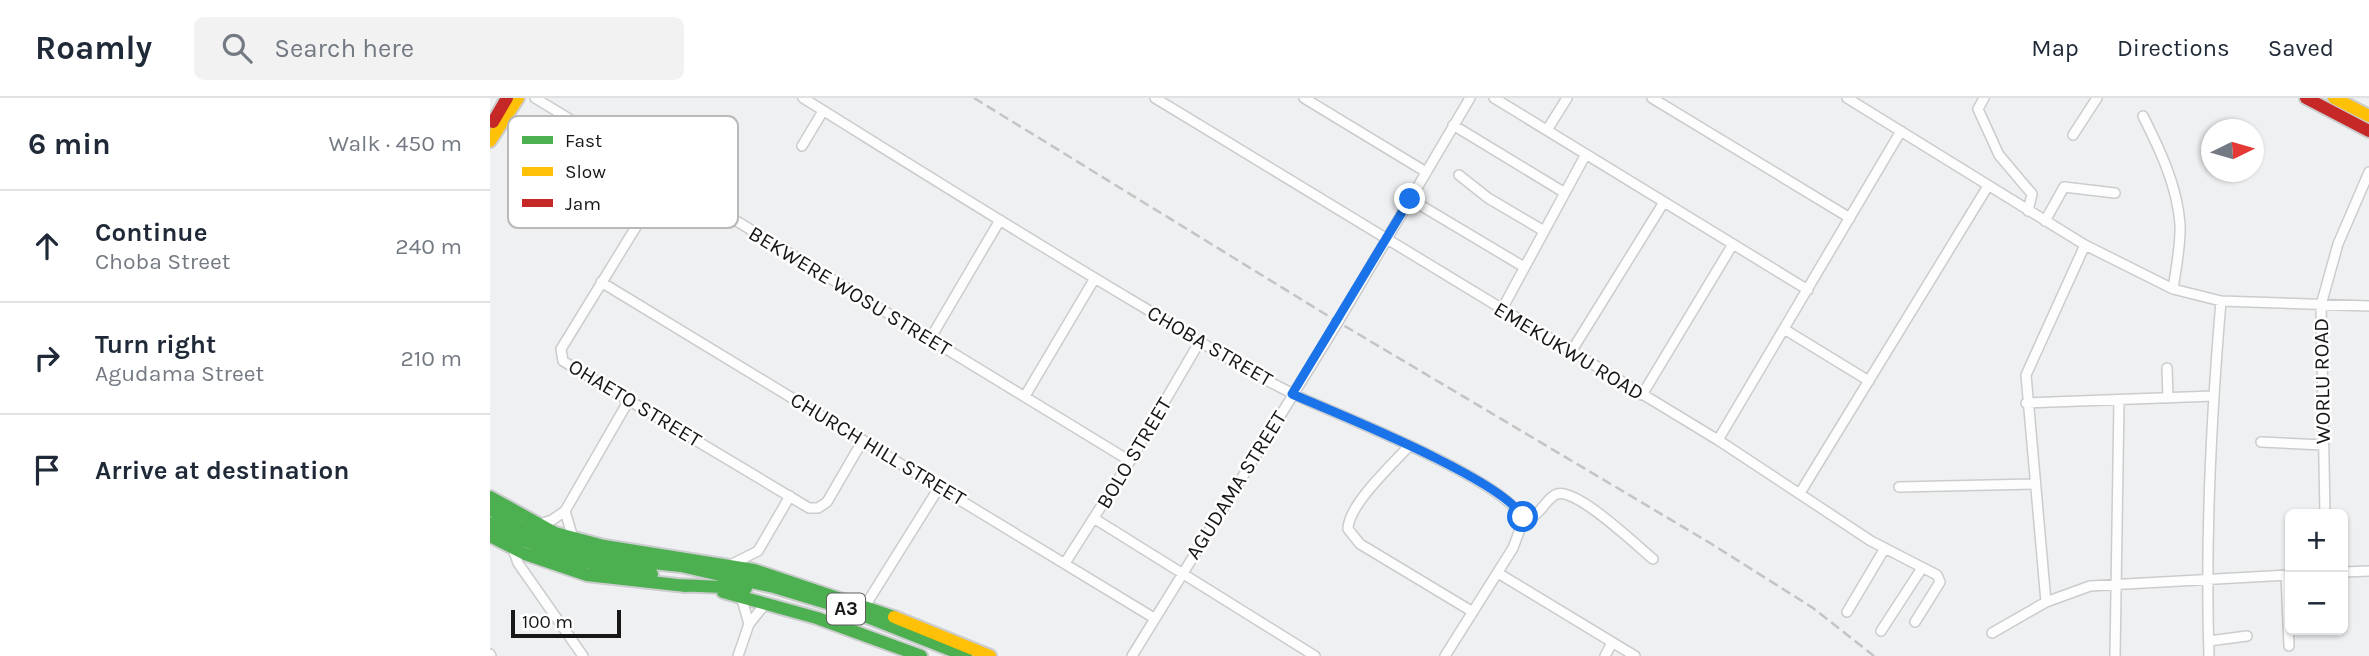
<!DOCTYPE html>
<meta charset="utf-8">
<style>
:root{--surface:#fff;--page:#f2f2f3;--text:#1f2937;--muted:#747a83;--line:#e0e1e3}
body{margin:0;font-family:Karla,sans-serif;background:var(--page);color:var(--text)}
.controls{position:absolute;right:21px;bottom:21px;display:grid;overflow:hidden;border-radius:10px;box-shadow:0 2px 5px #0004}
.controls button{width:63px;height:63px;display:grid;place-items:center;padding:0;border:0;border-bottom:2px solid var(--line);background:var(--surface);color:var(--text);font:35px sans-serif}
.compass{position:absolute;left:1711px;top:21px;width:63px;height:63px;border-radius:50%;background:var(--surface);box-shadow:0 2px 5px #0004;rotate:85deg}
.scale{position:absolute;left:21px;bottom:18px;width:110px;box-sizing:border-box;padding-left:7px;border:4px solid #171718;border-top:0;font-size:19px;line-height:24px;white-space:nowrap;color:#171718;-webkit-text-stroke:5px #fff;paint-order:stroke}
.stop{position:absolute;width:21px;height:21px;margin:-16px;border:5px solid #1a73e8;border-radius:50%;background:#fff}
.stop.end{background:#1a73e8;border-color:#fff;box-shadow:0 2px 7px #0008}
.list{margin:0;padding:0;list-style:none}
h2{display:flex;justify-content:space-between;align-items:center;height:91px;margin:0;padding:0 28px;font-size:30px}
h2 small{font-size:23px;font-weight:400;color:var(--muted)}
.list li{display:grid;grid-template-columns:46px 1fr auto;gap:21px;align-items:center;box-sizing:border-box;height:112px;padding:0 28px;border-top:2px solid var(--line)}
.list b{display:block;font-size:26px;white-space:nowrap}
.list p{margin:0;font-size:23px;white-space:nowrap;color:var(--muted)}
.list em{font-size:23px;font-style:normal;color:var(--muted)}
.icon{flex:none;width:38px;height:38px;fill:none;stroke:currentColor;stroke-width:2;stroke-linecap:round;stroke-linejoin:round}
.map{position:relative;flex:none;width:1879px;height:558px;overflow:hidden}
header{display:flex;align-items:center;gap:42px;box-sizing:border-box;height:98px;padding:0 35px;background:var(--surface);border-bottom:2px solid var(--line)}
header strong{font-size:33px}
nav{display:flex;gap:38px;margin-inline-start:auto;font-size:24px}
.search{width:490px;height:63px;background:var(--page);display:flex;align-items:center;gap:18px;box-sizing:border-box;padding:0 24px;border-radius:10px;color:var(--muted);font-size:26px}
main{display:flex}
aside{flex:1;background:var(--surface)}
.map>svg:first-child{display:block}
</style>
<header>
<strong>Roamly</strong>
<div class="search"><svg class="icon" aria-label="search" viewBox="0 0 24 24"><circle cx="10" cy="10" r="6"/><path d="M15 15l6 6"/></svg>Search here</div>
<nav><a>Map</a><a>Directions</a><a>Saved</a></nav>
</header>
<main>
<aside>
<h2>6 min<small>Walk · 450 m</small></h2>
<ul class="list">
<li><svg class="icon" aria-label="ahead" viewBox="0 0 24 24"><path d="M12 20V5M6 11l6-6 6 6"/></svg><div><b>Continue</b><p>Choba Street</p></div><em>240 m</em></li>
<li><svg class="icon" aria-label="right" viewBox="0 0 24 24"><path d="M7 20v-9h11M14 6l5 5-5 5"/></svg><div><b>Turn right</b><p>Agudama Street</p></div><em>210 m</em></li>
<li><svg class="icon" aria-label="arrive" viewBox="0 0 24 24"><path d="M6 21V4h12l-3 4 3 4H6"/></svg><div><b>Arrive at destination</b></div></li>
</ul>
</aside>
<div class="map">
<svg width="1879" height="558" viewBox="0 0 1879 558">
<rect width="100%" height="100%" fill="#eff0f1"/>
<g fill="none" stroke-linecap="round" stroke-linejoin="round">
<defs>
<path id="street" d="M45,0L640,363
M313,0C424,69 535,139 648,206C705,240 762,278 823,305C862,322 1024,387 1033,423L1023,450L955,558
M665,0L1228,342L1381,443L1447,477L1450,484L1425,524
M814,0L936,74
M1004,0L1318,192
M1162,0L1360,120
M1357,0L1595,147L1683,191L1731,203L1879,208
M1494,0L1488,11L1509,57L1542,96L1538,113
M1653,18C1670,52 1687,87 1690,126C1691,147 1686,170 1683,191
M963,27L1075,95
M1057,32L1077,0
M1583,37L1607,0
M312,48L333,13
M969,77L998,100L1054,133
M176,80L71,251L73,263L319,410H328L337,404L373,342
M920,101L1034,169
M1555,123L1574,89L1625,95
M111,184L664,520
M1011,213L1096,56
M1294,231L1379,283
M440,241L510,122
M1081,254L1174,104
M1677,270L1678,300
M1152,297L1243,146
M535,298L605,180
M1536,305L1723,298
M1228,342L1411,33
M1771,344L1833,347
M919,348C903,366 858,407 858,431L870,446L983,514
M1409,389L1544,386
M1310,395L1498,88
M75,413L83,440
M1835,416L1831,207L1848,146L1879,74
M605,421L825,558
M1033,423C1053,417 1055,400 1067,396C1087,390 1146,447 1163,461
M47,427L62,422L75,413L139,302
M23,451L28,465L93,558
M575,465L640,363L710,243
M242,466L268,453L300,398
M1853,474L1879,473
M1008,475L1145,558
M1796,477L1799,548
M251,498L259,526
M1556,504L1536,277L1595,147
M375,508L450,388
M1357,514L1395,450
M1391,533L1432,470
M1502,535L1556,504L1600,488L1800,477
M1719,543L1757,538
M0,556L1,558
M248,558L259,526L276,505
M642,558L848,224L980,0
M1115,558L1122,545
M1625,558L1629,303
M1719,558C1715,439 1721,321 1731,203"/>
<path id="fast" d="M0,399L65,435L114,448L264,472L404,519
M0,411L31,430L80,450L134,462L191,468L284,489L357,511L476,558
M0,425C52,454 103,470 162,476
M0,438L35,456L97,477L196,488
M186,487L256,490
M233,494L327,520L431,558"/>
<path id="slow" d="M1844,0L1879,18
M0,43L28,0
M404,519L500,558"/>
<path id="jam" d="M1816,0L1879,33
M3,24L17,0"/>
</defs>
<use href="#street" stroke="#cbcccd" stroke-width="12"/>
<use href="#fast" stroke="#cbcccd" stroke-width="16"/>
<use href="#slow" stroke="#cbcccd" stroke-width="16"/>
<use href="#jam" stroke="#cbcccd" stroke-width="16"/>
<use href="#street" stroke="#fdfdfd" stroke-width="9"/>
<use href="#fast" stroke="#4caf50" stroke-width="12"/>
<use href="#slow" stroke="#ffc107" stroke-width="12"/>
<use href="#jam" stroke="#c62828" stroke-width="12"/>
<path stroke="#c4c4c5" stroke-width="2.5" stroke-dasharray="10 5" stroke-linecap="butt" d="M484,0L848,224L1220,445L1323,510L1384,558"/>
</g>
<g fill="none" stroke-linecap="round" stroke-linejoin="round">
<path stroke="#1a73e8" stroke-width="9" d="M920,101L802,296C848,316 1012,381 1033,419"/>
</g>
<g text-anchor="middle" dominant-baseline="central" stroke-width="5" stroke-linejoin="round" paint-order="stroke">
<rect fill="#fff" stroke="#5d5d5d" stroke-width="2" x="337" y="495.5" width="38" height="31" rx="5"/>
<g font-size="19" font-weight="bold" fill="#171718">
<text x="356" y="511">A3</text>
</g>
<g font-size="21" fill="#171718" stroke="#fff">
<text transform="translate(360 193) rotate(31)">BEKWERE WOSU STREET</text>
<text transform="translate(720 248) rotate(30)">CHOBA STREET</text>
<text transform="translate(1079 253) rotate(31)">EMEKUKWU ROAD</text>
<text transform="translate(1832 283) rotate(-91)">WORLU ROAD</text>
<text transform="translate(145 305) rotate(31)">OHAETO STREET</text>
<text transform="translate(388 351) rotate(31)">CHURCH HILL STREET</text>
<text transform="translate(644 355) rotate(-59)">BOLO STREET</text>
<text transform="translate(746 387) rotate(-58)">AGUDAMA STREET</text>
</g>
</g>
<rect x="18" y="18" width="230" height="112" rx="10" fill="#fff" stroke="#b9b9ba" stroke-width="2"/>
<rect x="32" y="38" width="31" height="8" fill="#4caf50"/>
<rect x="32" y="69" width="31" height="9" fill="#ffc107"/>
<rect x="32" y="101" width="31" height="8" fill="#c62828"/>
<g font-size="19" fill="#171718">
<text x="75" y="49">Fast</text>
<text x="75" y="80">Slow</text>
<text x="75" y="112">Jam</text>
</g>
</svg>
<div class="controls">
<button>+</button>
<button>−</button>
</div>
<svg class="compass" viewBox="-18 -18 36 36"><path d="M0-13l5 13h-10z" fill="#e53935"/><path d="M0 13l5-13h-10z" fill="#747a83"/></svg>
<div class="scale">100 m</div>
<div class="stop" style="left:1033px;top:419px"></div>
<div class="stop end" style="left:920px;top:101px"></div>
</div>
</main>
